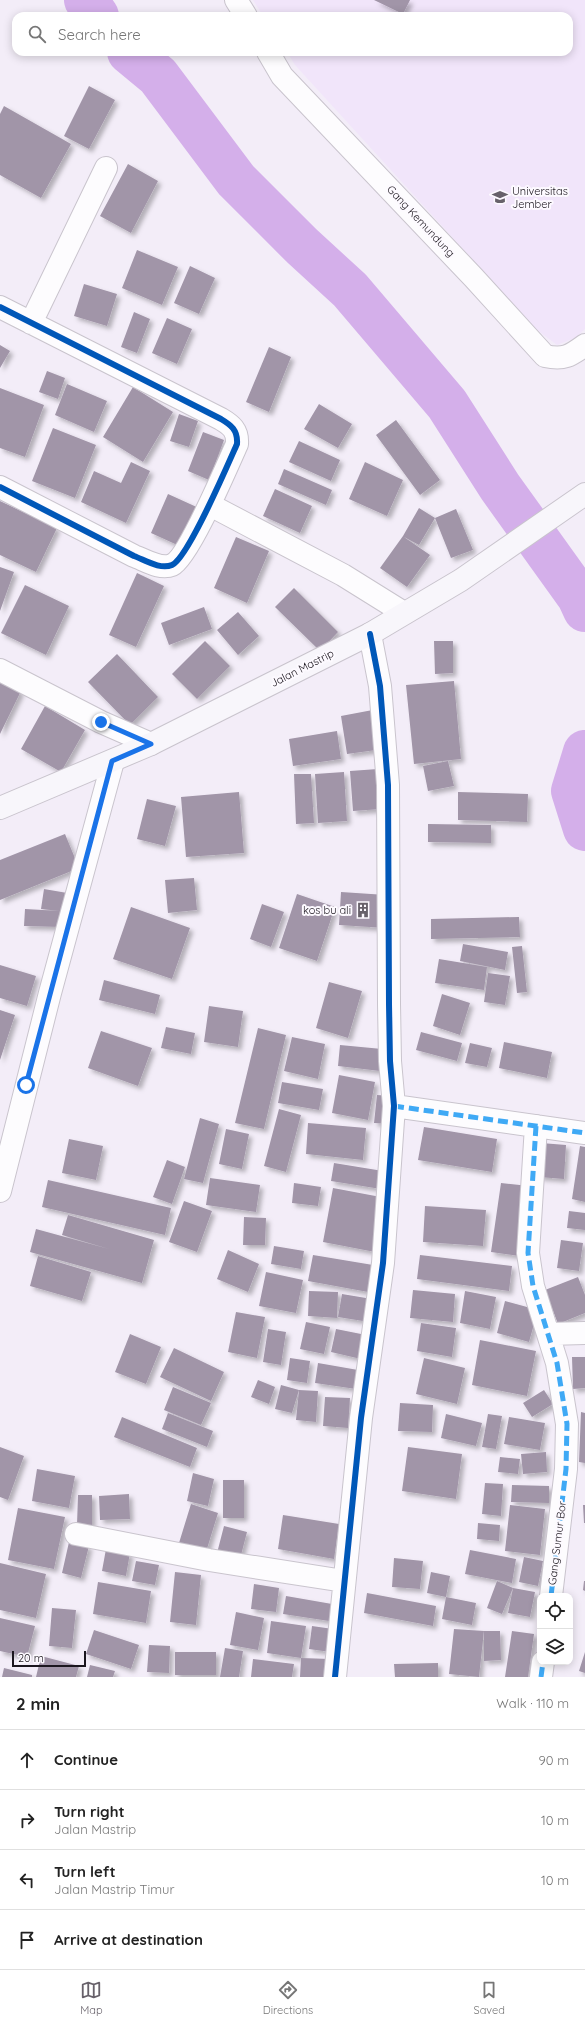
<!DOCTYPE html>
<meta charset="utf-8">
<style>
:root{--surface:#fff;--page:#f2f2f2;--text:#222;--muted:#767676;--line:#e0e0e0;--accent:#67616a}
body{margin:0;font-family:Quicksand,sans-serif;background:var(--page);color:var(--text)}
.controls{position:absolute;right:12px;bottom:12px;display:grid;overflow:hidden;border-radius:8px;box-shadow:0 2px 10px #0003}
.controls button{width:36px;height:36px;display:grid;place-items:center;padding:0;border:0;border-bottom:1px solid var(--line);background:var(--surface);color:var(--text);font:20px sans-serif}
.scale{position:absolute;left:12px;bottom:10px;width:74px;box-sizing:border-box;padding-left:4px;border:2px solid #1b161e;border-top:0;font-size:11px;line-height:14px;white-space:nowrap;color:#1b161e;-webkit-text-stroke:3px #fdfaff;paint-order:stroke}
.stop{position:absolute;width:12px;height:12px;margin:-9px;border:3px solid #1a73e8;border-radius:50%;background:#fff}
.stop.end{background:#1a73e8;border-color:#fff;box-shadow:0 1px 4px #0008}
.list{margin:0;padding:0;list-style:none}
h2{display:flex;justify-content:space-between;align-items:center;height:52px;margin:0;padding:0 16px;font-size:17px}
h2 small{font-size:13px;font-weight:400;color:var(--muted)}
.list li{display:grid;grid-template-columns:26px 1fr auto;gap:12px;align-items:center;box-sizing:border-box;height:60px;padding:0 16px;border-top:1px solid var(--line)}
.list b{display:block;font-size:15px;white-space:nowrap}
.list p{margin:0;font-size:13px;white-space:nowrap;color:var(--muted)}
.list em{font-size:13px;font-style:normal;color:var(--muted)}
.icon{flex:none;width:22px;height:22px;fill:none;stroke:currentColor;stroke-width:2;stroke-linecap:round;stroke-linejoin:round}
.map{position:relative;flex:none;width:585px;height:1677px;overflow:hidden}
.search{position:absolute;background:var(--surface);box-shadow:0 2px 10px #0003;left:12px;right:12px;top:12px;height:44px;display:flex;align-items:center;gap:10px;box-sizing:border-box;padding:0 14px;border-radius:12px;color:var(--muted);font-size:15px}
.sheet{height:292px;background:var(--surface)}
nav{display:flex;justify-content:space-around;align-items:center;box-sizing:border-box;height:56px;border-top:1px solid var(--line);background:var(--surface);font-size:11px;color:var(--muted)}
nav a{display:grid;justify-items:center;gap:2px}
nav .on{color:var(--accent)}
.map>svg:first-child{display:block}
</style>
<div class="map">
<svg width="585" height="1677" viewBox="0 0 585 1677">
<defs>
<filter id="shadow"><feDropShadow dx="3.5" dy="3.5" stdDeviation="2" flood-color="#0004"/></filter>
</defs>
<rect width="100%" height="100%" fill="#f3edf8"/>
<path fill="#f1e5fa" d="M253,0H585V329L575,338L557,345L537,330L295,65L287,52H569V16H263Z"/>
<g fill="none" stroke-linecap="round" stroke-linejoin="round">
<path stroke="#d4afea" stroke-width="44" d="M86,0L97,16
M129,52L158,76L236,180L302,246L350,290L447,404L500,487L579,597L585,610
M585,752L573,791L585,829"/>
</g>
<path fill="#a195a8" filter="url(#shadow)" d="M374,0H410L403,14Z
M89,86L115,100L89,149L64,136Z
M4,106L71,144L41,198L0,175V114Z
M128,164L158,181L131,233L100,216Z
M137,250L178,267L162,305L122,288Z
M190,266L215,278L199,314L174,303Z
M84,284L117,294L107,326L74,316Z
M134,312L150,319L137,353L121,347Z
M167,318L192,329L177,364L152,353Z
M0,345L10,351L0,368Z
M269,347L291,357L269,412L246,402Z
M47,371L65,378L58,399L39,392Z
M67,384L107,401L94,432L55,415Z
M133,387L173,412L143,462L103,437Z
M0,388L44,405L25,457L0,448Z
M319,404L352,424L338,448L304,429Z
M179,414L198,421L189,447L170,441Z
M396,420L440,480L420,495L376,435Z
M53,428L96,445L75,498L32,481Z
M203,432L224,440L209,480L188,471Z
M299,441L340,460L331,481L289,462Z
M131,462L150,471L126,523L81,502L94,471L121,483Z
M365,462L403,480L387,516L349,499Z
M284,469L332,490L326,505L278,484Z
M275,489L312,506L300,533L263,516Z
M168,494L201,509L184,548L151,533Z
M0,501L57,528L36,572L0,555Z
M419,508L435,518L419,545L404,537L430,555L407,587L380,568L403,536Z
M456,509L473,550L451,558L435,518Z
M236,537L269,551L247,603L214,588Z
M0,567L14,572L0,611Z
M137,573L164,586L136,647L109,635Z
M25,585L69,606L46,655L1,633Z
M294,588L338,632L320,651L275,607Z
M204,607L212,629L169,645L161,623Z
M238,612L259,636L238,655L217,630Z
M205,641L230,666L197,699L172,674Z
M434,641H453V673L435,674Z
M117,654L158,697L130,725L88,682Z
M0,680L21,691L0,734Z
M454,681L461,759L414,764L406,685Z
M45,706L85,730L61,772L21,749Z
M378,709L384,749L347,754L341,716Z
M337,731L341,759L293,766L289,739Z
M448,761L454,786L428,791L423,766Z
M378,769L381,809L353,811L350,771Z
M344,772L347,821L318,823L315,774Z
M294,774H311L314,823L296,824Z
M239,792L244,853L186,857L181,797Z
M458,792L528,794L527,822L458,820Z
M147,799L176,806L165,846L137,839Z
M428,824L491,825V843L428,842Z
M65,834L79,868L0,900V860Z
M194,878L197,910L168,913L165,880Z
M44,889L73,894L62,927L24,926L25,909L60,911L41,909Z
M341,892L386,895L385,928L339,925Z
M297,894L335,907L317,961L279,948Z
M262,904L284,912L271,947L250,939Z
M131,907L190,928L172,979L113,959Z
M519,917L520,937L431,939V919Z
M463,944L508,952L505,970L460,961Z
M522,946L527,992L517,993L512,947Z
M439,959L487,967L484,990L435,983Z
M0,965L36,976L27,1006L0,998Z
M488,973L510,976L505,1005L484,1002Z
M104,980L160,995L155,1014L99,1000Z
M329,982L362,991L348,1038L316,1028Z
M442,994L470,1003L460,1035L433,1026Z
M209,1006L243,1011L238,1047L204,1042Z
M0,1010L15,1015L0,1060Z
M166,1027L195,1033L191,1054L161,1048Z
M258,1028L286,1035L264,1129L235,1123Z
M101,1031L152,1048L138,1086L88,1068Z
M421,1032L462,1043L457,1061L416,1050Z
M292,1037L325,1044L318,1079L284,1071Z
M504,1042L552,1052L547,1078L499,1068Z
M470,1043L492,1048L487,1067L465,1063Z
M340,1045L382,1049L380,1071L338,1066Z
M339,1075L375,1082L368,1120L332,1113Z
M282,1082L323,1089L319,1110L278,1103Z
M377,1095L392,1096L389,1124L374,1123Z
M279,1109L301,1115L286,1172L264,1166Z
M200,1118L219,1124L203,1183L184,1179Z
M308,1123L366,1128L363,1160L306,1154Z
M424,1127L497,1139L492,1172L418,1160Z
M226,1129L249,1134L242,1169L219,1164Z
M69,1139L103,1146L96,1180L62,1173Z
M541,1143L566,1145L564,1179L539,1177Z
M580,1146L585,1147V1202L572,1199Z
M167,1160L185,1167L172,1204L153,1197Z
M334,1163L389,1172L387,1190L331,1181Z
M210,1178L260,1185L256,1212L206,1205Z
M48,1180L171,1208L165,1235L42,1207Z
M294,1183L321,1187L318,1206L292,1203Z
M501,1183L529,1186L519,1256L491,1252Z
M333,1188L386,1198L375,1252L323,1242Z
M184,1201L212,1211L197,1252L169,1242Z
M425,1206L486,1210L483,1246L423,1242Z
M569,1211L585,1213V1230L567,1228Z
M68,1215L154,1240L142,1283L30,1252L36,1229L109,1249L62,1235Z
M244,1217L266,1218L265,1245H243Z
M561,1240L583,1243L579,1271L557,1268Z
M274,1246L304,1251L301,1269L271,1264Z
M228,1250L259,1264L248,1292L217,1279Z
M313,1255L373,1265L368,1292L308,1281Z
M420,1255L512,1266L509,1291L417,1279Z
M38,1256L91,1272L82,1301L30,1286Z
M266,1272L303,1280L296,1313L259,1306Z
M578,1277L585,1295V1313L558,1324L545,1290Z
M413,1290L455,1294L453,1322L410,1318Z
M309,1291L338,1292L337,1318L308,1316Z
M465,1291L496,1297L490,1329L460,1323Z
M342,1294L372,1299L369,1322L338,1317Z
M505,1301L538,1310L529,1342L497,1333Z
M236,1312L265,1317L257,1358L228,1352Z
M306,1322L330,1327L324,1354L300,1349Z
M421,1323L456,1328L452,1357L417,1351Z
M268,1329L286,1332L281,1365L263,1362Z
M336,1329L366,1335L361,1359L331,1352Z
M130,1334L161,1347L146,1384L115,1372Z
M480,1340L536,1351L527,1396L472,1385Z
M174,1348L224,1372L211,1401L160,1377Z
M572,1357H585V1388L573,1389Z
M290,1358L310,1361L307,1383L287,1380Z
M424,1358L465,1368L457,1404L416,1394Z
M318,1363L358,1370L356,1389L315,1383Z
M258,1380L275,1387L269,1404L251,1397Z
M281,1385L299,1390L292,1413L275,1409Z
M173,1387L211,1403L201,1425L164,1410Z
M299,1390L318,1391L316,1422L296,1420Z
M544,1390L553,1404L532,1417L523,1403Z
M325,1397L350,1398L348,1428L323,1426Z
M400,1403L433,1405L432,1432L398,1431Z
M581,1412L585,1413V1463L579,1462Z
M168,1413L213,1431L207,1447L162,1429Z
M446,1414L482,1423L476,1446L441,1438Z
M488,1414L502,1416L496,1449L482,1447Z
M122,1417L197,1448L190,1467L114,1437Z
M509,1417L545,1423L540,1450L504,1444Z
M0,1447L24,1456L8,1500L0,1497Z
M408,1447L462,1454L456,1499L402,1491Z
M546,1452L547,1472L523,1474L521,1454Z
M500,1457L520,1459L518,1474L498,1472Z
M37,1469L75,1476L69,1508L32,1501Z
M193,1473L214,1479L208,1506L187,1501Z
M223,1480H244V1518H223Z
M485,1483L503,1484L501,1516L482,1514Z
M512,1485L549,1486V1503L511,1502Z
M129,1494L130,1519L100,1520L99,1496Z
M78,1495H92V1525H77Z
M191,1504L218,1513L206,1552L179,1543Z
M510,1505L545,1509L540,1555L505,1551Z
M583,1505H585V1523H584Z
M18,1508L65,1517L54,1569L8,1560Z
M283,1515L339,1524L334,1559L278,1549Z
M478,1523L500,1525L499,1541L477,1539Z
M224,1526L247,1532L239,1563L216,1557Z
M69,1542L89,1546L81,1578L62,1573Z
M106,1549L130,1553L126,1576L102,1571Z
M470,1550L516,1559L512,1583L465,1574Z
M524,1557L543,1561L538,1586L519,1582Z
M394,1558L423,1561L420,1589L392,1587Z
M136,1561L159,1565L155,1585L132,1581Z
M0,1563L46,1574L36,1618L0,1610Z
M175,1572L201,1575L196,1625L170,1622Z
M431,1572L450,1576L446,1597L427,1593Z
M497,1581L513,1588L535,1592L530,1617L508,1613L513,1588L502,1614L487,1608Z
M584,1581H585V1591L583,1590Z
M98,1582L151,1591L146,1623L93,1614Z
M254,1584L279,1588L276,1612L251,1609Z
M367,1593L436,1606L433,1626L364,1613Z
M286,1596L332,1604L329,1621L283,1614Z
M446,1597L476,1603L472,1625L442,1619Z
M52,1608L76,1610L72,1648L49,1646Z
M236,1612L264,1618L258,1650L230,1645Z
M0,1618L35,1626L27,1657L0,1651Z
M271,1621L306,1626L301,1658L330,1659V1677H300L301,1658L267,1653Z
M312,1626L333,1629L330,1652L309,1649Z
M454,1629L484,1631L479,1677L449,1674Z
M94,1630L139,1645L131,1669L86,1654Z
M484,1631H500L501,1660L484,1661Z
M512,1631L534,1634L528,1677H505Z
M149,1645L170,1646L169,1673L147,1672Z
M225,1648L243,1651L239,1677H220Z
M175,1652H216V1675H175Z
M585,1652V1673L579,1671Z
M41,1656L79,1666L76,1677H36Z
M253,1659L294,1664L292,1677H251Z
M438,1663V1677H395L394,1664Z
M90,1665L115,1671L113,1677H87Z
M4,1668L32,1675V1677H2Z"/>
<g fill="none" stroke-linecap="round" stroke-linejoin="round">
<defs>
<path id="street" d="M236,0L246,16
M268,52L282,76L474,278L545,356C564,360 570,356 585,345
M0,307L221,419C231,425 238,430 237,444C228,464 188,558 172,565C160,570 145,560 134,556L0,487
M31,323L106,168
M210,505L343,575L404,613
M0,670L101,722L151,744
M394,1106L585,1133
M536,1126L528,1253L533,1286L557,1363L567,1424L566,1469L551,1596
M0,1191L50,993L113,761
M548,1334L585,1333
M76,1534L209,1560L344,1581
M335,1677L361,1418L383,1263L394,1106L390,1061L389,1004L388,785L380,686L370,634
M541,1677L543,1662"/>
<path id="secondary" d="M0,808L151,744L370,634L461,580L585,494"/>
</defs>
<use href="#street" stroke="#c9c4cd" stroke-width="24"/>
<use href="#secondary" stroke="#c9c4cd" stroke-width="24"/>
<use href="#street" stroke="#fdfcfe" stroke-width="22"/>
<use href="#secondary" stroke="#f8f6fb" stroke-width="22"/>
<path stroke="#3fa9f5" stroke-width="5" stroke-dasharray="10 5" stroke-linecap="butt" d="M394,1106L585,1133
M536,1126L528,1253L533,1286L557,1363L567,1424L566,1469L551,1596
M541,1677L543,1662"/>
<defs>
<path id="cycleway" d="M0,307L221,419C231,425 238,430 237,444C228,464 188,558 172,565C160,570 145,560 134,556L0,487
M335,1677L361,1418L383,1263L394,1106L390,1061L389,1004L388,785L380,686L370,634"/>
</defs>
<use href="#cycleway" stroke="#fdfaff" stroke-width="8"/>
<use href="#cycleway" stroke="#0057b8" stroke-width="6"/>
</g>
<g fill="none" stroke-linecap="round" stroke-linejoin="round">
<path stroke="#1a73e8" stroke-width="5" d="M26,1085L112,761L151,744L101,722"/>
</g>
<defs>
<symbol id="university-bare" viewBox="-9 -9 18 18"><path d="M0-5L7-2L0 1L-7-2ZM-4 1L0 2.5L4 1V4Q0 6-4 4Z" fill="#67616a" stroke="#fdfaff" stroke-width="2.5" paint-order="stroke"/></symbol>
<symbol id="building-bare" viewBox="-9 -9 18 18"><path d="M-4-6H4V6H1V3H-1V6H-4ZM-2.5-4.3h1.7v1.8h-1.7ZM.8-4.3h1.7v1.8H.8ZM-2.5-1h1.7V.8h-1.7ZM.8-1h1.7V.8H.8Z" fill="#67616a" stroke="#fdfaff" stroke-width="2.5" paint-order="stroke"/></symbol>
</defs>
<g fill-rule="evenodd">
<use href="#university-bare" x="489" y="186" width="22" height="22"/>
<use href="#building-bare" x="352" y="899" width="22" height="22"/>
</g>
<g text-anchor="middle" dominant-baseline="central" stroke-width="4" stroke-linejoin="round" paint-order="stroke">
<g font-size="11" fill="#1b161e" stroke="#fdfaff" text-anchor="start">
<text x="512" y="191">Universitas<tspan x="512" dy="13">Jember</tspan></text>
<text x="351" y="910" text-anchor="end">kos bu ali</text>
</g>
<g font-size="11" fill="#1b161e" stroke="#fdfaff">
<text transform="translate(421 221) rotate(47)">Gang Kemundung</text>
<text transform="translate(302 668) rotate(-27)">Jalan Mastrip</text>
<text transform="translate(557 1543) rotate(-83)">Gang Sumur Bor</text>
</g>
</g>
</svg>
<div class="controls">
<button><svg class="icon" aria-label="locate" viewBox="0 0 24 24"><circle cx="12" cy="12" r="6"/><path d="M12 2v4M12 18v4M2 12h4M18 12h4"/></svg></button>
<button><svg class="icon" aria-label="layers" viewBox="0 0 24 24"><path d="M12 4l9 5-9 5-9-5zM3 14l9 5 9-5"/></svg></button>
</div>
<div class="scale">20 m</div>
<div class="stop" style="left:26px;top:1085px"></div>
<div class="stop end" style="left:101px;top:722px"></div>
<div class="search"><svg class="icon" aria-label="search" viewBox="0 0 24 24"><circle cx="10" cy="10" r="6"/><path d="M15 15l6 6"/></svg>Search here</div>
</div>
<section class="sheet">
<h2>2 min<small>Walk · 110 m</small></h2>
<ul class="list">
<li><svg class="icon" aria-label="ahead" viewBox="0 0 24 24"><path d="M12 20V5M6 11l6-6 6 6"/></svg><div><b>Continue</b></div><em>90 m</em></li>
<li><svg class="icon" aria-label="right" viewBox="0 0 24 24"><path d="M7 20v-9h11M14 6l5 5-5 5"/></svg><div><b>Turn right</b><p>Jalan Mastrip</p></div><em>10 m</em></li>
<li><svg class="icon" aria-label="left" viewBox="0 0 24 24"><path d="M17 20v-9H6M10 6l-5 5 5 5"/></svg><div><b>Turn left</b><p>Jalan Mastrip Timur</p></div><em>10 m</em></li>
<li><svg class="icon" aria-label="arrive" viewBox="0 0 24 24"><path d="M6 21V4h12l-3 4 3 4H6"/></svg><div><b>Arrive at destination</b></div></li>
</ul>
</section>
<nav>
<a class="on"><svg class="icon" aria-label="map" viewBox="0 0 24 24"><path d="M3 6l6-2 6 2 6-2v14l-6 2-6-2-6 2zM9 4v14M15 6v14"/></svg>Map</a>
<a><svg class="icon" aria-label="directions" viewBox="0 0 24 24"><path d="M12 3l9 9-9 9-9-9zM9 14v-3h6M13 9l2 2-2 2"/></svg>Directions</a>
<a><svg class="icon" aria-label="saved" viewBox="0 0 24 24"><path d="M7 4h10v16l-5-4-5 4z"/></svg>Saved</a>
</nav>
